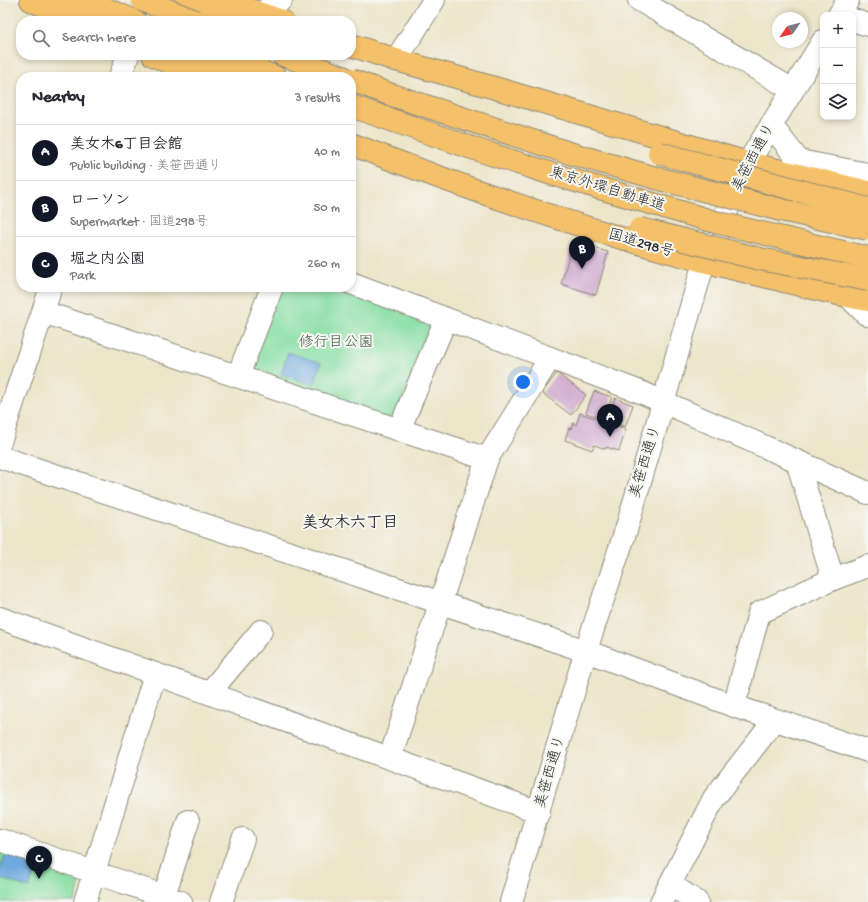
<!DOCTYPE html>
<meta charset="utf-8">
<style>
:root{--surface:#fff;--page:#f7f7f7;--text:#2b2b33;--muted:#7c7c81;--line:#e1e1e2;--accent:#111827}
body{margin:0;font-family:"Gochi Hand","Klee One",sans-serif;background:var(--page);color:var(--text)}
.controls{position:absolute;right:12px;top:12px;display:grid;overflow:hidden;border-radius:8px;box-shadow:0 2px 6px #0003}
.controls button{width:36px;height:36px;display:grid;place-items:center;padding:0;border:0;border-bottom:1px solid var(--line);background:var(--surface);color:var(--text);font:20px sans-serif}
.compass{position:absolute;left:772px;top:12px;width:36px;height:36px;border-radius:50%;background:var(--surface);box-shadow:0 2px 6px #0003;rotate:235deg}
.you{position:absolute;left:523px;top:382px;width:14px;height:14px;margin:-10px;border:3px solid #fff;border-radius:50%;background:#1a73e8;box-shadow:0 0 0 6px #1a73e833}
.badge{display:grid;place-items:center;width:26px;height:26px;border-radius:50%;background:var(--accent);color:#fff;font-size:13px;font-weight:700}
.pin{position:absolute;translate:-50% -33px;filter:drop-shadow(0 1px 2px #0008)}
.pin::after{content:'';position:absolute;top:21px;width:14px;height:12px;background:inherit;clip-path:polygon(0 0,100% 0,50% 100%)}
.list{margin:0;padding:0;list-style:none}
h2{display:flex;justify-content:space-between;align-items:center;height:52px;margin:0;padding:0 16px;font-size:17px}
h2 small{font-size:13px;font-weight:400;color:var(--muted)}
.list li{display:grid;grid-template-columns:26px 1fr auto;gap:12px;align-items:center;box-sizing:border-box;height:56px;padding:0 16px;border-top:1px solid var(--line)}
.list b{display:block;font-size:15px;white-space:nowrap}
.list p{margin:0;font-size:13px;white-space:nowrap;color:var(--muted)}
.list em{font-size:13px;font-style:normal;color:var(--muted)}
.icon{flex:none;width:22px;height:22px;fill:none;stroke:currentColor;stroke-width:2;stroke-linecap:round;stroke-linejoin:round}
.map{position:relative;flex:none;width:868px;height:902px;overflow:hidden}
.search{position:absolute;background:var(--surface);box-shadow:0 2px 6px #0003;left:16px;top:16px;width:340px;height:44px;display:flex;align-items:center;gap:10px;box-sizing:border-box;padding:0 14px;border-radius:16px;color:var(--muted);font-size:15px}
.panel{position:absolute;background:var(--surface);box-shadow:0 2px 6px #0003;left:16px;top:72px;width:340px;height:220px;border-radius:16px}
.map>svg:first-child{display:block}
</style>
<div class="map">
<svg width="868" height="902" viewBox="0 0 868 902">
<rect width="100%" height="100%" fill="#f6f6f2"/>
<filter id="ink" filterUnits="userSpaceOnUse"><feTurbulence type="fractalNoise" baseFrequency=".025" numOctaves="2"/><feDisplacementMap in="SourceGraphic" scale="8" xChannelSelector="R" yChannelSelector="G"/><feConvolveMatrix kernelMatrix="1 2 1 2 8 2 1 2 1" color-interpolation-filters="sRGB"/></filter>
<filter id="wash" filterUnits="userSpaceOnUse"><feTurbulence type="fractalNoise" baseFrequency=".012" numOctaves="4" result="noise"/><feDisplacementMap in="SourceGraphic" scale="16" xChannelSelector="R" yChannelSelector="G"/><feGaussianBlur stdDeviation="0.9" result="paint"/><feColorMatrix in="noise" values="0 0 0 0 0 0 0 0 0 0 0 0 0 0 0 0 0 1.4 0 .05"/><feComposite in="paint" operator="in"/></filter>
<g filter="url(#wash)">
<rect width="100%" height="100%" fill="#ede5c9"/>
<path fill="#85dea2" stroke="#588466" d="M281,287H347L434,322L393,421L256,375L251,367Z
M0,849L76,875L80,883L75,902H0Z"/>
<path fill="#6fa9df" stroke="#4d6a85" d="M288,352L321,363L314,385L281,374Z
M6,853L37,865L29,888L0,878V870Z"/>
<g id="blocks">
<path fill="#d0abcf" d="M573,242L608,252L596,295L561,284Z
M557,373L586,395L571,415L542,393Z
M594,391L612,397L604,419L586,413Z
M615,398L633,405L625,427L607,420Z
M580,413L626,429L619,451L606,447V449L594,445L592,450L565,440L569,428L571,429L573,423L576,425Z"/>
</g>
</g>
<g filter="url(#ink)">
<use href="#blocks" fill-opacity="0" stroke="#8c887a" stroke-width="1"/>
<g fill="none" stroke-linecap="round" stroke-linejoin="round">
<defs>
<path id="minor" d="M639,0L793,90
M260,14L281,0
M839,15L848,0
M853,20L868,25
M396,60L434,0
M120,77L128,55
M771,125L799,161L868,174
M351,283L643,393L797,461L868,493
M849,297L866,314L868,315
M43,312L487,459
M238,376L272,287
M399,430L446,319
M0,442L51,287
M0,457L586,651L734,706L868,751
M833,579L868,566
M0,618L539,812
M209,693L261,631
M734,706L759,613L833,579L797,461
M390,758L487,459L550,358
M0,840L181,902
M670,884L697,902
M164,896L188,821
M85,902L155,674
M221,902L243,839
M511,902L587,647L627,527L704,262L748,163L823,41
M661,902L714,798L775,720"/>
<path id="highway" d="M31,0L75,20
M62,0L98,15
M85,0L135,21
M186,0L234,18
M220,0L282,21
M351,45L396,60L502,90L748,163L868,192
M153,55L200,77
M191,55L234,75
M220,55L275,77
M283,55L343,77
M351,144C487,197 625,244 768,277C801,285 834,294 868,300"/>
</defs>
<use href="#minor" stroke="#8c887a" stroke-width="24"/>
<use href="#highway" stroke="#8c887a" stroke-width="24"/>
<use href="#minor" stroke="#fff" stroke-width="22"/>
<use href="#highway" stroke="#f4c16a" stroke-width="22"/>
<defs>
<path id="highway-bridge" d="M142,0L195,21
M351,80L392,95L566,152L656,178L781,210L868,229
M351,106L472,148L552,174L647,202L715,222L868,258
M659,153L868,209
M640,229L760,259L868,280"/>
</defs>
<use href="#highway-bridge" stroke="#8c887a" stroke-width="24" stroke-linecap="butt"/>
<use href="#highway-bridge" stroke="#f4c16a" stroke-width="22"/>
</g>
</g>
<g text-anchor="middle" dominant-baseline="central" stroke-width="4" stroke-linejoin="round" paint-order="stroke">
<g font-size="15" fill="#2b2b2b" stroke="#f6f6f2">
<text transform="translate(754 158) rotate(-62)">美笹西通り</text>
<text transform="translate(607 190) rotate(17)">東京外環自動車道</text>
<text transform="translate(641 244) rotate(16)">国道298号</text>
<text transform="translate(646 462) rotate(-73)">美笹西通り</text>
<text transform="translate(551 772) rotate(-74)">美笹西通り</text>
</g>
<g font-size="15" fill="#425849" stroke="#f6f6f2">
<text x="336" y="343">修行目公園</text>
</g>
<g font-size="16" font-weight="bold" fill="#2b2b2b" stroke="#f6f6f2">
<text x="350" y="524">美女木六丁目</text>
</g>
</g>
</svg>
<div class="controls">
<button>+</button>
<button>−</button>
<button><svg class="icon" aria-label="layers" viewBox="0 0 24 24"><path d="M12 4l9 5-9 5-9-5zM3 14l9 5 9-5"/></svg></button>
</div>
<svg class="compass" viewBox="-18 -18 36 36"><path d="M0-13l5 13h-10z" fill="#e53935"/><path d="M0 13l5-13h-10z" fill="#7c7c81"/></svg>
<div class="you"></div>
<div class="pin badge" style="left:610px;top:437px">A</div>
<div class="pin badge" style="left:582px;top:269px">B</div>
<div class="pin badge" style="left:39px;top:879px">C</div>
<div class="search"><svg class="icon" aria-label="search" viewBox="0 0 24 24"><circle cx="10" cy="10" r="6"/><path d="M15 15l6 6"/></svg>Search here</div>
<section class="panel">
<h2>Nearby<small>3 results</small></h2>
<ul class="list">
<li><span class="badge">A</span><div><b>美女木6丁目会館</b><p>Public building · 美笹西通り</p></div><em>40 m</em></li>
<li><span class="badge">B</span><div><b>ローソン</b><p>Supermarket · 国道298号</p></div><em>50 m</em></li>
<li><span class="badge">C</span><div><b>堀之内公園</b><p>Park</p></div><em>260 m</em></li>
</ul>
</section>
</div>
